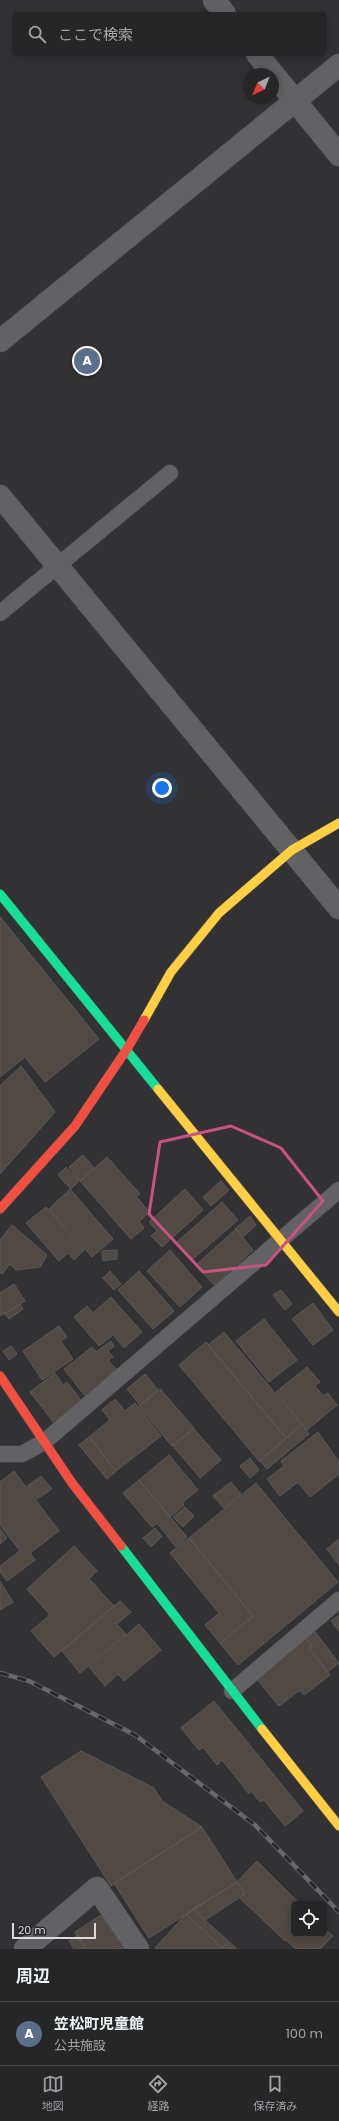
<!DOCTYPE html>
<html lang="ja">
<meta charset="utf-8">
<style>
:root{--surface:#262627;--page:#323233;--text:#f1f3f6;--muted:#a4a5a7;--line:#424344;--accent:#9f9fa2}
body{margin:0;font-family:Poppins,"Noto Sans JP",sans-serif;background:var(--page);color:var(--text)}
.controls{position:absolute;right:12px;bottom:12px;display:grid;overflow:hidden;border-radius:6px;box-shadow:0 2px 10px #0003}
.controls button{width:36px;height:36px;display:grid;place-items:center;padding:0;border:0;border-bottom:1px solid var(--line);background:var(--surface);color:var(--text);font:20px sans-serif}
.compass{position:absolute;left:243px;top:68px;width:36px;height:36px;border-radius:50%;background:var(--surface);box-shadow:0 2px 10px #0003;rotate:223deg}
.scale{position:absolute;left:12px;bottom:10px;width:84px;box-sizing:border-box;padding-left:4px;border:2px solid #dadadd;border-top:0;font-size:11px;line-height:14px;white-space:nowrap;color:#dadadd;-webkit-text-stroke:3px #27272b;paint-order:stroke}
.you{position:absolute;left:162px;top:788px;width:14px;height:14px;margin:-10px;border:3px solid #fff;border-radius:50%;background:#1a73e8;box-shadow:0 0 0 6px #1a73e833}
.badge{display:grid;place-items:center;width:26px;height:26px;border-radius:50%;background:var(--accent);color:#fff;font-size:13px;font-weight:700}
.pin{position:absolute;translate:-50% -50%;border:2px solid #fff;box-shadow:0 1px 4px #0006}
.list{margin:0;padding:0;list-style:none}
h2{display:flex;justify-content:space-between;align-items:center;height:52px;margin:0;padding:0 16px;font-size:17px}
h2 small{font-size:13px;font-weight:400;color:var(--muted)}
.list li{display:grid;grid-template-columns:26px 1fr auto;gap:12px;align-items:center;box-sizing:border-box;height:64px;padding:0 16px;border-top:1px solid var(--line)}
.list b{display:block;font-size:15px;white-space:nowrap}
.list p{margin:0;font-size:13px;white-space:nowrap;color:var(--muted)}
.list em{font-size:13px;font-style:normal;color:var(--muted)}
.icon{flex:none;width:22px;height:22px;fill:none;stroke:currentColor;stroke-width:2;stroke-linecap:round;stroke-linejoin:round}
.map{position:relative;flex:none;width:339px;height:1949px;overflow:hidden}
.search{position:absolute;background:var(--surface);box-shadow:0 2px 10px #0003;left:12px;right:12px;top:12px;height:44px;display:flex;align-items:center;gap:10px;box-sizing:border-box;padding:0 14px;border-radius:6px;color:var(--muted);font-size:15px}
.sheet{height:116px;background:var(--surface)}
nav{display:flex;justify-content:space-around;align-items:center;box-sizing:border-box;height:56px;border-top:1px solid var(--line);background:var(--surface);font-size:11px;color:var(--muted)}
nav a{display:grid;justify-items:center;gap:2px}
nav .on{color:var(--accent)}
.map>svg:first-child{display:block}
</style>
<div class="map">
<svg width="339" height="1949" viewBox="0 0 339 1949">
<rect width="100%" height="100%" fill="#323234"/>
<path fill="#514943" stroke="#5b5a5a" d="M0,917L99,1039L45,1082L25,1057L0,1077Z
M21,1066L55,1112L0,1174V1086Z
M83,1155L94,1168L80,1181L69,1167Z
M107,1157L140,1194L136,1196L149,1212L139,1222L144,1228L131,1239L80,1181Z
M66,1167L79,1181L71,1189L58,1175Z
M221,1181L229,1190L211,1206L203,1197Z
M70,1189L113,1239L92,1257L49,1209Z
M185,1189L203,1210L162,1247L151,1236L157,1231L149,1222Z
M222,1202L238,1220L193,1259L177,1242Z
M46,1207L84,1250L74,1260L68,1253L59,1261L26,1223Z
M250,1216L256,1225L243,1237L235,1229Z
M12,1225L47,1255L40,1267L16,1270L10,1264L2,1274L0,1272V1240Z
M236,1229L253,1250L214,1285L196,1265Z
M117,1250V1259L103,1261L102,1251Z
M170,1250L202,1287L180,1307L147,1271Z
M110,1271L121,1284L114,1290L103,1278Z
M139,1271L174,1311L153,1329L118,1290Z
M14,1284L25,1301L0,1316V1293Z
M281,1290L292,1304L285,1310L273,1295Z
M111,1297L142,1332L124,1348L113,1335L99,1346L74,1317L87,1306L93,1313Z
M313,1303L333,1330L313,1345L292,1319Z
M20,1304L23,1309L9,1319L5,1314Z
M264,1319L297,1360L269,1382L236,1341Z
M59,1326L67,1337L61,1341L73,1359L42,1380L23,1351Z
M224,1332L302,1425L286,1438L208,1345Z
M111,1341L114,1346L108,1351L113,1357L108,1360L116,1369L111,1373L113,1375L86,1397L64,1369L92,1347L96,1352Z
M206,1342L286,1438L259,1461L179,1365Z
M11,1346L17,1354L9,1360L3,1351Z
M307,1367L320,1382L315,1386L323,1396L328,1393L337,1405L307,1430L276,1392Z
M55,1373L63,1385L67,1382L83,1403L55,1424L30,1392Z
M145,1374L158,1390L140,1405L127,1389Z
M160,1389L194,1428L172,1446L139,1406Z
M115,1399L125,1411L135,1403L161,1436L116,1471L89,1437L110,1420L102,1410Z
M302,1425L309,1434L267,1469L260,1461Z
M194,1429L221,1460L200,1478L173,1446Z
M318,1432L339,1462V1474L310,1497L298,1482L280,1496L267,1479L284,1466L281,1461Z
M89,1437L116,1471L107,1479L79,1445Z
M169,1455L198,1490L182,1503L184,1505L170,1517L139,1480Z
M250,1458L259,1470L250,1478L240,1466Z
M14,1471L59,1531L30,1553L35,1560L7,1581L0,1572V1566L20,1551L0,1525V1482Z
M41,1476L52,1489L37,1499L27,1486Z
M139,1480L187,1537L176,1547L157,1523L152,1527L123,1493Z
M231,1482L241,1494L224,1508L213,1496Z
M256,1483L338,1582L238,1665L220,1643L253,1616L189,1538Z
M185,1507L194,1516L183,1527L173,1517Z
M155,1528L162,1536L151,1547L143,1538Z
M0,1529L7,1538L0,1544Z
M189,1538L253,1616L220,1643L205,1625L219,1613L170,1553Z
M339,1539V1565L327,1549Z
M74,1546L97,1571L89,1579L114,1606L54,1657L31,1631L50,1615L27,1589Z
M0,1581L13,1602L0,1610Z
M120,1601L131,1612L117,1624L126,1634L80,1673L62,1651Z
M339,1615V1631L331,1621Z
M139,1624L161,1650L124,1681L118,1674L105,1686L89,1667Z
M315,1632L339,1663L327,1672L309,1648L312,1646L306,1638Z
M306,1638L312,1646L309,1648L330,1675L304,1695L300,1690L279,1706L256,1678Z
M214,1701L303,1811L285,1826L264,1800L260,1802L251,1791L249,1794L222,1760L217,1765L203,1747L199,1750L181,1728Z
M81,1751L154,1788L162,1801L202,1827L111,1886L41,1777Z
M202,1827L237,1882L149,1938L114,1883Z
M257,1861L300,1904H294V1934H324V1928L333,1936L320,1949H296L286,1940L285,1941L240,1898L245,1894L237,1882Z
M237,1882L245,1894L205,1920L193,1909Z
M193,1909L205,1920L237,1949H231L226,1944L222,1948L186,1914Z
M186,1914L222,1948L226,1944L231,1949H157L155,1948Z
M101,1915L123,1949H86L75,1932Z
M78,1935L86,1949H74L69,1941Z"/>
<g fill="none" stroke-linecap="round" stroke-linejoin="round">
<defs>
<path id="lane" d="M0,613L170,473
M0,1454H22L44,1442L339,1190
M232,1691L339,1600"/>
<path id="street" d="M214,0L225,14
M257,54L339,155
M0,341L339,65
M0,496L339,908
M25,1949L97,1888L138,1949"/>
<path id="fast" d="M0,894L158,1089
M121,1546L262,1729"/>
<path id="slow" d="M144,1020L171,972L219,913L292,850L339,823
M158,1089L339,1312
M262,1729L339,1826"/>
<path id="jam" d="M0,1209L75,1126L127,1049L144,1020
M0,1376L72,1483L121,1546"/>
</defs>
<use href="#lane" stroke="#505052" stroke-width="17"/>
<use href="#street" stroke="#505052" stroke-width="23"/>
<use href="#fast" stroke="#505052" stroke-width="10"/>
<use href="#slow" stroke="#505052" stroke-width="10"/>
<use href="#jam" stroke="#505052" stroke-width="10"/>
<use href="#lane" stroke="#626264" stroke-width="16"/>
<use href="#street" stroke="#626264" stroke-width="22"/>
<use href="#fast" stroke="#16e098" stroke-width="9"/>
<use href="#slow" stroke="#ffcf43" stroke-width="9"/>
<use href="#jam" stroke="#f24e42" stroke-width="9"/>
<defs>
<path id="rail" d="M0,1673L29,1681L135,1735L255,1825L339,1912"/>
</defs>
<use href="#rail" stroke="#68686a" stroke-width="4.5"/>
<use href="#rail" stroke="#27272b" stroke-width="3" stroke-dasharray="9" stroke-linecap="butt"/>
</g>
<path fill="none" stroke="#c95282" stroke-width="3" stroke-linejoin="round" d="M231,1126L281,1148L323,1201L266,1265L203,1272L149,1214L160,1142Z"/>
</svg>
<div class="controls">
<button><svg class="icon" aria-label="locate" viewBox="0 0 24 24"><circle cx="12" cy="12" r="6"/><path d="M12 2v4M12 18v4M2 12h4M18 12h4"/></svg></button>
</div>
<svg class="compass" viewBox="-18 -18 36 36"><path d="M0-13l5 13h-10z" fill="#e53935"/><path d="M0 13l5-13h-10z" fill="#a4a5a7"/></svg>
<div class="scale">20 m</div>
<div class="you"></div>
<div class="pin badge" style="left:87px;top:361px;background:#5c6f8a">A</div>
<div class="search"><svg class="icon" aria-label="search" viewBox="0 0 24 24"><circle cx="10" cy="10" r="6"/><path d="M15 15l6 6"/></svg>ここで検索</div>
</div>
<section class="sheet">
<h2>周辺<small></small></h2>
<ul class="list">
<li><span class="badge" style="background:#5c6f8a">A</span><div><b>笠松町児童館</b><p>公共施設</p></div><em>100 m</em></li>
</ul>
</section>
<nav>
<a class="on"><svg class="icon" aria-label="map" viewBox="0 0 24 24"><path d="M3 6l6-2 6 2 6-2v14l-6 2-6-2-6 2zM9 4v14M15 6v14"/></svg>地図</a>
<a><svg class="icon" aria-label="directions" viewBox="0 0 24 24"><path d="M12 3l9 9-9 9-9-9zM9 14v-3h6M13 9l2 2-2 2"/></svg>経路</a>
<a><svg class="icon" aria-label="saved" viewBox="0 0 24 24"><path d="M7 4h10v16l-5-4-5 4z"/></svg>保存済み</a>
</nav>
